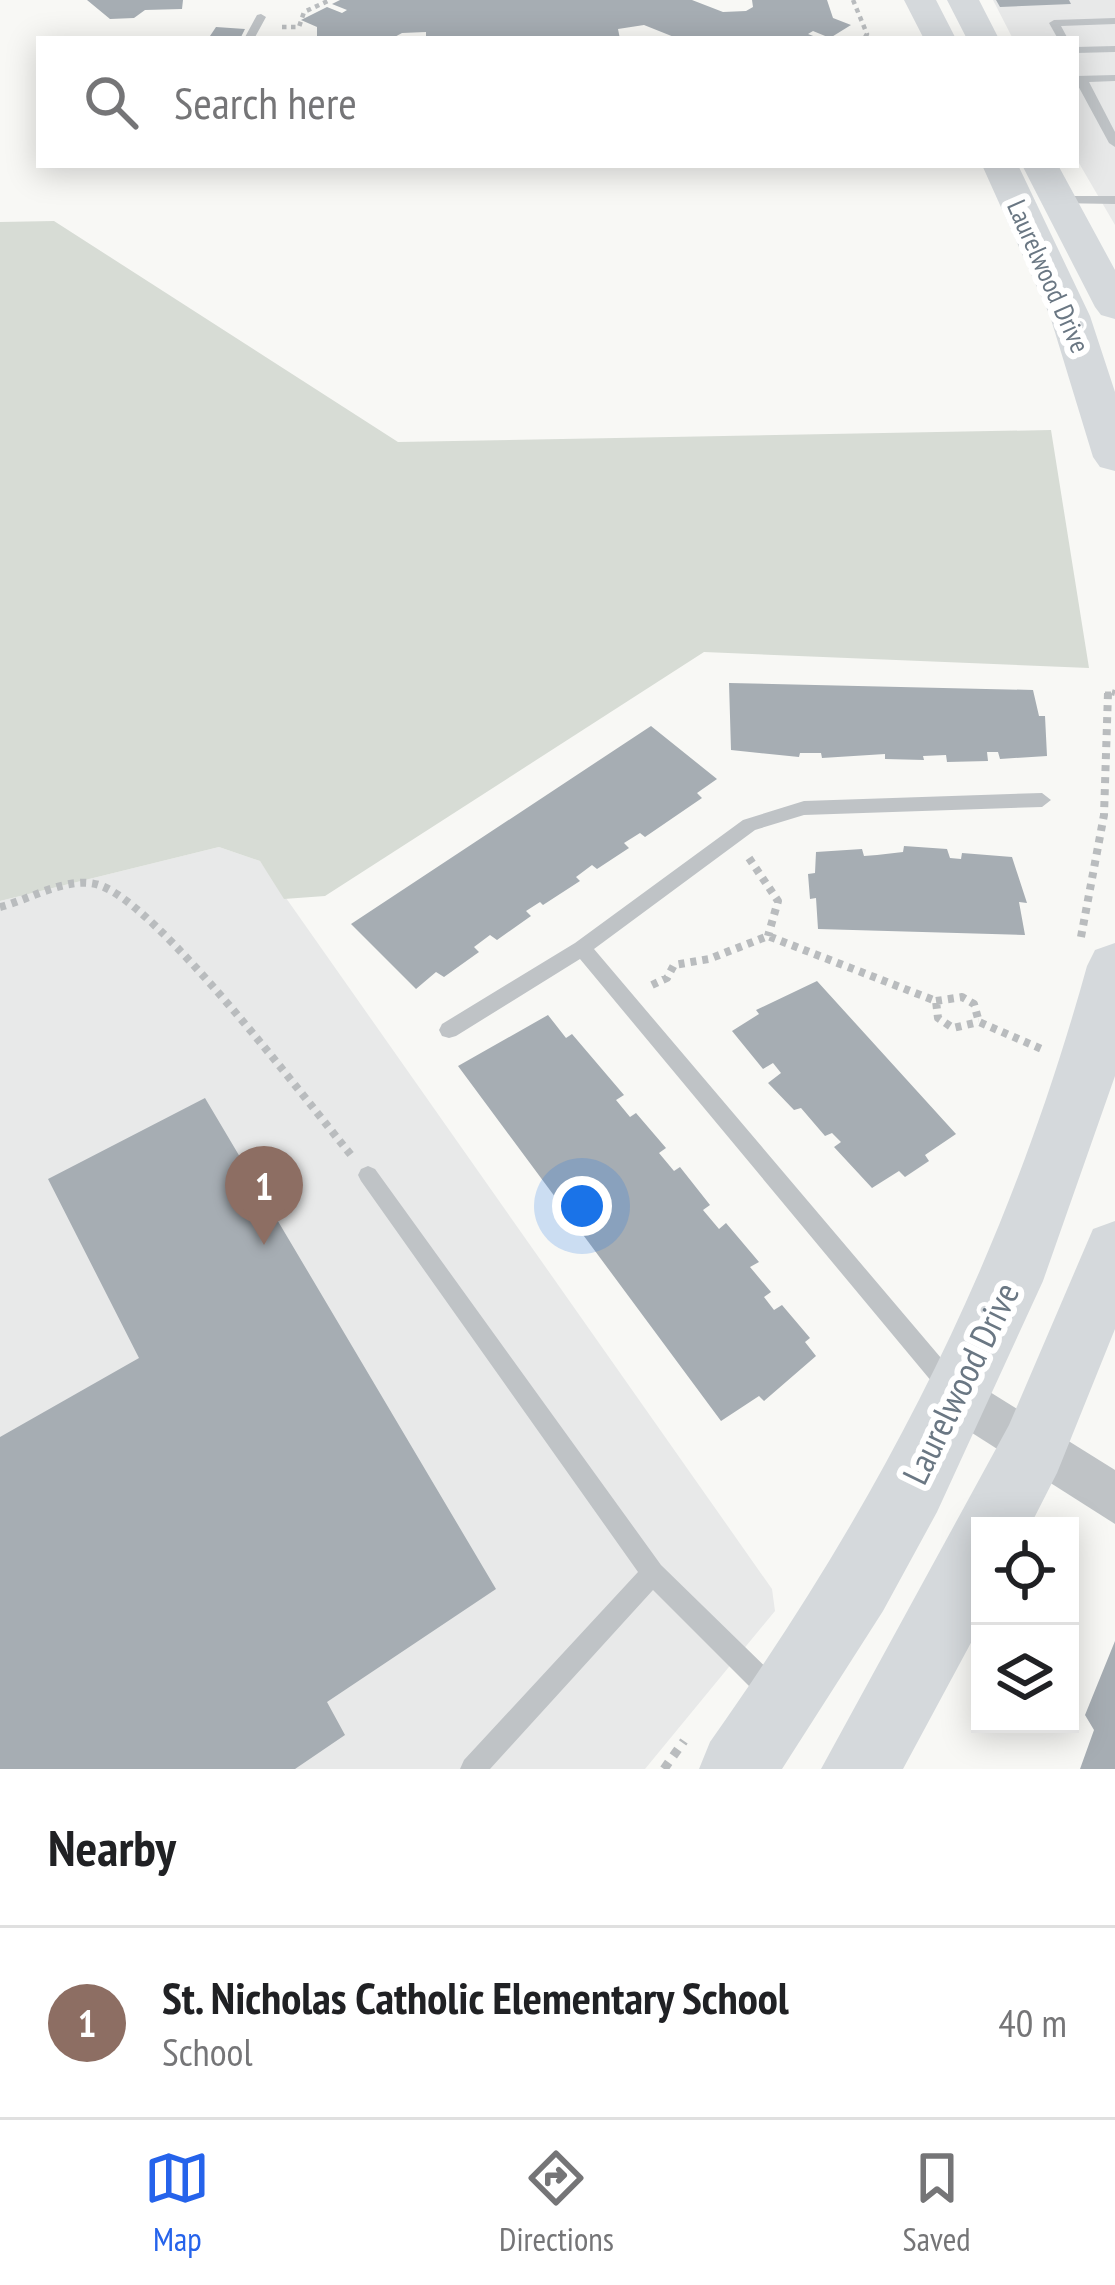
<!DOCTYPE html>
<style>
:root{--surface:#fff;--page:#f6f6f6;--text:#202124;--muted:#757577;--line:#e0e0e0;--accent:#2563eb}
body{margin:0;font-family:"PT Sans Narrow",sans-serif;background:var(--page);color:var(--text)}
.controls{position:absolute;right:36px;bottom:36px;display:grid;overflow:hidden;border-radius:0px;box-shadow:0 6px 30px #0003}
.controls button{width:108px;height:108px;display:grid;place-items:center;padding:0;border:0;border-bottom:3px solid var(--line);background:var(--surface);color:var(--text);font:60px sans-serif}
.you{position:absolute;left:582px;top:1206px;width:42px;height:42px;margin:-30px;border:9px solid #fff;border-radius:50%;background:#1a73e8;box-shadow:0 0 0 18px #1a73e833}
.badge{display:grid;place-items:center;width:78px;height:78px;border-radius:50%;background:var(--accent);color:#fff;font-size:39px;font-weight:700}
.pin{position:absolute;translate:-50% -99px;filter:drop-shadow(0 3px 6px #0008)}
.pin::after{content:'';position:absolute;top:63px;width:42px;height:36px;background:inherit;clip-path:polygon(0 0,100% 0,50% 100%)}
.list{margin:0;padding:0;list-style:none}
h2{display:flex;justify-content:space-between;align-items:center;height:156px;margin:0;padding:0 48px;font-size:51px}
h2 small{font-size:39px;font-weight:400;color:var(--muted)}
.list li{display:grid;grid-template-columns:78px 1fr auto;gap:36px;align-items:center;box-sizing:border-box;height:192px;padding:0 48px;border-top:3px solid var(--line)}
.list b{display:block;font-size:45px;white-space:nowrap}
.list p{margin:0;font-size:39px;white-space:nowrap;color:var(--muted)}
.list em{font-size:39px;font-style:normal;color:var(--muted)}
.icon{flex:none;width:66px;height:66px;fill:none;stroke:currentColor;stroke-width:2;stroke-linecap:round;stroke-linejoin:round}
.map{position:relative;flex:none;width:1115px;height:1769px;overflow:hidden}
.search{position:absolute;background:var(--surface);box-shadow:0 6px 30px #0003;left:36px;right:36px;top:36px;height:132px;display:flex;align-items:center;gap:30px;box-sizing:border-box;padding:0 42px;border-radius:0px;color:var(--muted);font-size:45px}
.sheet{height:348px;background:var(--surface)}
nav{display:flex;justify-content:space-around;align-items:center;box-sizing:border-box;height:168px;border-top:3px solid var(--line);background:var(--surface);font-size:33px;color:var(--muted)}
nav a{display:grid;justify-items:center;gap:6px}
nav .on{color:var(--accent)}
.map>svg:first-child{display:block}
</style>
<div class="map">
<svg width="1115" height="1769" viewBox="0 0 1115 1769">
<rect width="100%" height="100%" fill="#f8f8f5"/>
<path fill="#e8e9e9" d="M993,0H1115V225L1076,158V39H1013Z
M219,847L260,861L772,1589L775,1611L645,1769H0V901Z"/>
<path fill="#d7dcd5" d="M54,221L398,442L1051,430L1089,668L704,652L325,896L284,899L260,861L219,847L0,901V222Z"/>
<path fill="#a6adb3" d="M87,0H183L182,9L145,10L134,18L110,19Z
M340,0H692L723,12L746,11L753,7L752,0H827L833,18L851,25L830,38L813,31L808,34L821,39H679L644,25L618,29L620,39H443L426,36V32L402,33L391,39H317V27L301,20L327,7L342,13L347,10L332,4Z
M996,0H1069L1071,4L1000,7Z
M216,27L245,29L240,39H208Z
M729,683L1033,690L1039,716H1045L1047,756L1000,759L998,752H987L988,761L947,762L946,755L923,756L924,760L885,759V754L822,758L821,753H800L799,757L731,750Z
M651,726L717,779L697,793L702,798L645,837L640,833L624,843L629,848L597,869L592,865L576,877L580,881L543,905L540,902L526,911L531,916L497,940L490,935L474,947L479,952L444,977L436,972L416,989L351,924Z
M904,846L947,849L950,858L961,859L962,853L1012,857L1027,903L1019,902L1025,935L818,929L816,898L810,899L808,874L815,873L816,852L862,849L864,856L877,855L903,852Z
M817,981L956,1134L925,1155L929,1161L905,1177L899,1171L872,1188L834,1147L841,1142L832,1133L825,1136L801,1108L794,1110L768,1083L781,1073L773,1063L763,1069L732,1031L759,1014L756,1010Z
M548,1015L566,1038L572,1034L624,1095L616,1100L630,1117L636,1113L666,1148L659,1153L674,1171L680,1167L710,1205L703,1210L719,1229L726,1223L759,1262L750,1267L771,1292L764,1297L774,1310L782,1305L810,1338L805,1342L816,1356L764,1401L759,1396L721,1421L458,1066Z
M205,1098L496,1589L327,1702L345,1735L295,1769H0V1437L139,1358L48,1179Z
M1115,1641V1769H1080L1094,1730L1085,1715Z"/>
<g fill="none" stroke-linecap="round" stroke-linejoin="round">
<path stroke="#b9bcbe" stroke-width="4.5" stroke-dasharray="4.5 4.5" stroke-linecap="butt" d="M853,0L867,34L864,39
M282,27H299L304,12L330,0"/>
<path stroke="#b9bcbe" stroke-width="6" stroke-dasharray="4.5 4.5" stroke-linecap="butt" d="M1108,696V691L1115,693"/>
<path stroke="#b9bcbe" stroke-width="8" stroke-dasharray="6 6" stroke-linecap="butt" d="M749,858L778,901L768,936
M0,907C29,900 68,875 99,885C158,904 305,1099 351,1155
M1081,937L1104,815L1108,693
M652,985L667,978L674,965L709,959L768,936L936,1001L938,1018L953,1028L979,1022
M936,1001L962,997L974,1004L979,1022L1044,1050"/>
<path stroke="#b9bcbe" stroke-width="9" stroke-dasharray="8 8" stroke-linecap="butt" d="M664,1769L684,1741"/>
<path fill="#bfc3c6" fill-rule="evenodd" d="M261,14L266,17L254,39H244L257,15Z
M1115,18V24L1061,26L1068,39H1058L1049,23L1054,20Z
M1115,46V52L1076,53V47Z
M1115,75V81L1089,82L1115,132V147L1109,143L1076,82V76Z
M1051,196H1115V204L1055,203L1051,202Z
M1042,793L1051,800L1042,807L804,815L755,830L594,949L958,1378L961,1386L958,1394L950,1397L942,1394L580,959L456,1036L449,1038L442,1036L439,1030L442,1024L575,943L743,820L804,801Z
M368,1166L375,1169L661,1565L782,1683L785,1692L782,1701L773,1704L764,1701L653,1590L490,1769H460L464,1760L638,1572L361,1181L358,1175L361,1169Z"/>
<path fill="#bfc3c6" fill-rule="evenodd" d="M961,1374L1115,1470V1524L944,1415L937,1398L944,1381Z"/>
<path fill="#d5d9dc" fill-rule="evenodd" d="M904,0H936L956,39H924Z
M947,0H979L999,39H967Z
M982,165H1018L1090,316L1115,392V471L1100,467L1093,457L1050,316Z
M1022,165H1058L1115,270V319L1101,315L1095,307Z
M1115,943V1076L1043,1281L937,1512L883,1611L782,1769H699L710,1742C884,1496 1006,1258 1087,966L1095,950Z
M1115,1221V1329L1057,1473L1030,1526H980V1626L903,1769H821L1009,1425L1093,1229Z"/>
</g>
<g text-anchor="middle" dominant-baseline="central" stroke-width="12" stroke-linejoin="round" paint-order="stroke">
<g font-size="27" fill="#6a7783" stroke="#fff">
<text transform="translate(1049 276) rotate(66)">Laurelwood Drive</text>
</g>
<g font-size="36" fill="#6a7783" stroke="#fff">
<text transform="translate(960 1383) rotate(-64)">Laurelwood Drive</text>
</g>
</g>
</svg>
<div class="controls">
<button><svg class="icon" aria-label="locate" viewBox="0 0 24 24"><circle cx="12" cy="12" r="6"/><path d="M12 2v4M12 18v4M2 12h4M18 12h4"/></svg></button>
<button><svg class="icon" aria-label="layers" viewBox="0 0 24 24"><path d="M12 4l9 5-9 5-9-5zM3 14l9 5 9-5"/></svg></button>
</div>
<div class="you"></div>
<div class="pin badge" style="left:264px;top:1245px;background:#8d6e63">1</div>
<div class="search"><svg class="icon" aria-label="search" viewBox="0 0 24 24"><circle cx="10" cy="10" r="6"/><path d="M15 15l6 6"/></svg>Search here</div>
</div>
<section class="sheet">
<h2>Nearby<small></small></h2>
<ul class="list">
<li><span class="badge" style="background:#8d6e63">1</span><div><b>St. Nicholas Catholic Elementary School</b><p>School</p></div><em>40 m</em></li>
</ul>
</section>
<nav>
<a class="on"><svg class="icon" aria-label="map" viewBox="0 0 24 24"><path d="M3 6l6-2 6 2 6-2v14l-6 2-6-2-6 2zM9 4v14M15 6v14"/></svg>Map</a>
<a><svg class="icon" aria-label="directions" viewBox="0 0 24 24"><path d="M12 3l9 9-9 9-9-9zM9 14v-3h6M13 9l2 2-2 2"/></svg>Directions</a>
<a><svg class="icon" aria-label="saved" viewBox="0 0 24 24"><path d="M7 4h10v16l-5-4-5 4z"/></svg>Saved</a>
</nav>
